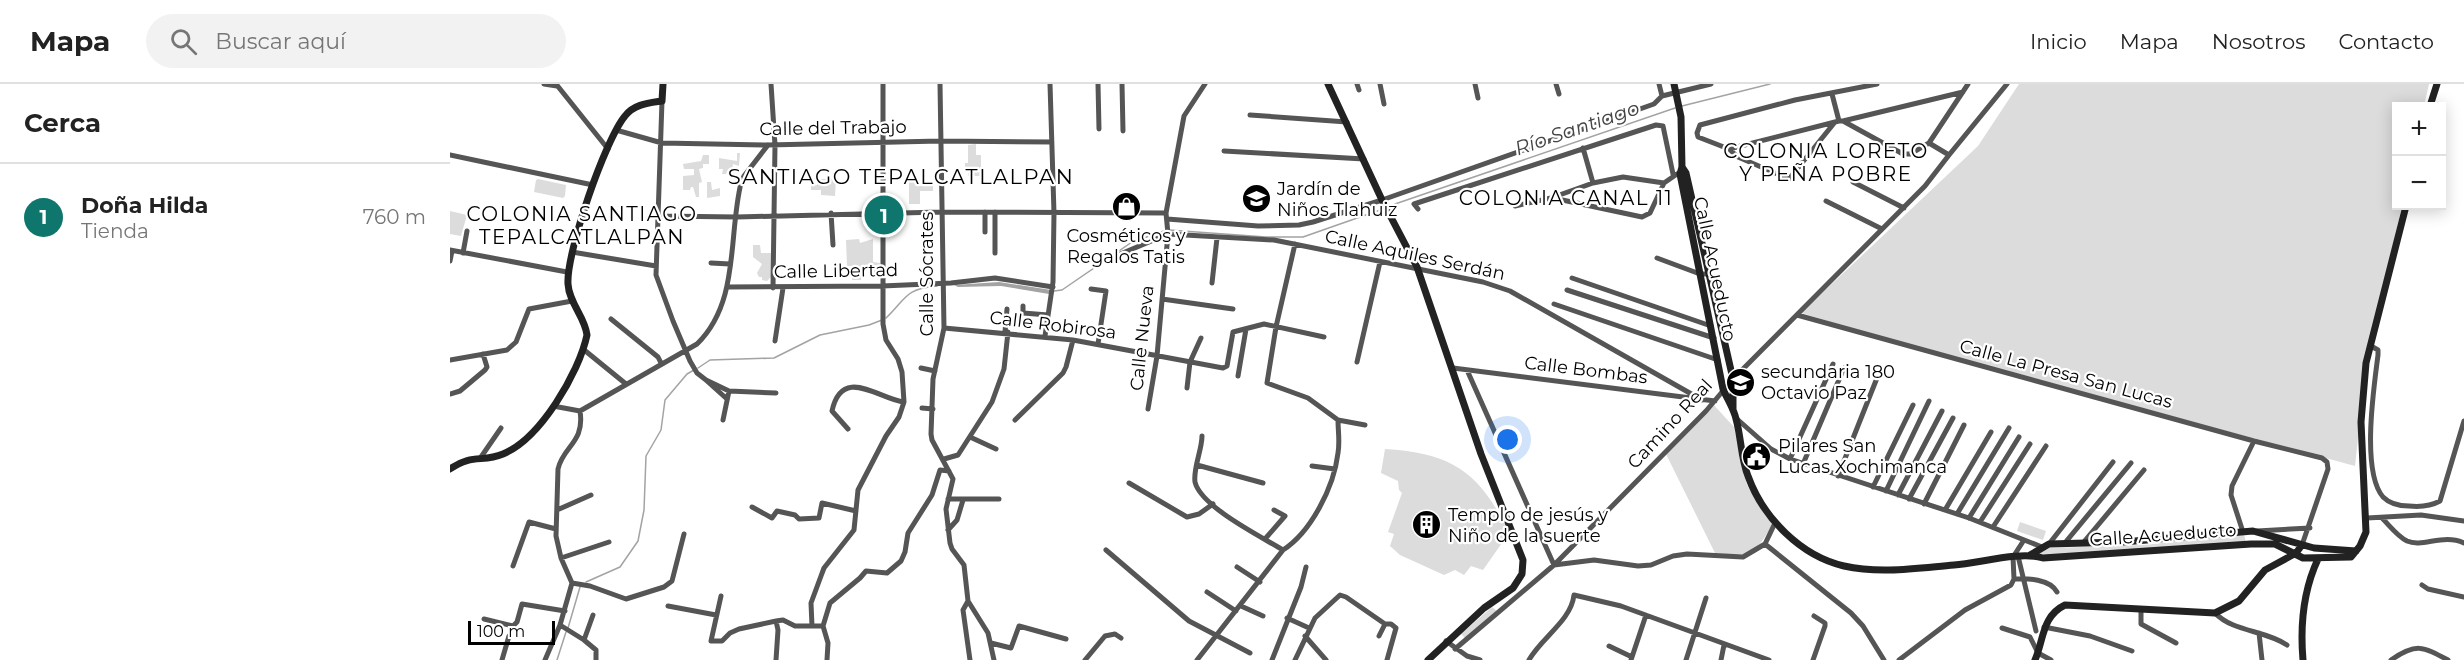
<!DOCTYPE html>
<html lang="es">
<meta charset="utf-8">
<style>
:root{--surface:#fff;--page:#f2f2f2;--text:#222;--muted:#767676;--line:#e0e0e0;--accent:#0f766e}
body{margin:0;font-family:Montserrat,sans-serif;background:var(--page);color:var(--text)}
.controls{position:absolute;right:18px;top:18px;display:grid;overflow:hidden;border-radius:0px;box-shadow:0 3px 15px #0003}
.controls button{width:54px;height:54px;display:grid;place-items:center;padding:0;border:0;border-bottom:2px solid var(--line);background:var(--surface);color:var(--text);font:30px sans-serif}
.scale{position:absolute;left:18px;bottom:15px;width:87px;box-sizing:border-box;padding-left:6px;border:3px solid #000;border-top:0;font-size:16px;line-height:21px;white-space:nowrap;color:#000;-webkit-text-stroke:4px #fff;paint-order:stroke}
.you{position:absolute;left:1058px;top:356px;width:21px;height:21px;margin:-15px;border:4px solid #fff;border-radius:50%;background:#1a73e8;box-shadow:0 0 0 9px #1a73e833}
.badge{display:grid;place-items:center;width:39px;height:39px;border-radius:50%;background:var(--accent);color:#fff;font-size:20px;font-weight:700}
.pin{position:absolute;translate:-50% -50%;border:3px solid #fff;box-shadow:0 2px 6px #0006}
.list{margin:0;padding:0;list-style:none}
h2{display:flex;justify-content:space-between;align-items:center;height:78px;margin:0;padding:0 24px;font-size:26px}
h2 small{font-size:20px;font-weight:400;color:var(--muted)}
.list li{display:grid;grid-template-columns:39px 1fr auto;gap:18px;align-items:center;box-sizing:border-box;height:108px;padding:0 24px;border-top:2px solid var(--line)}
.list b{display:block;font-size:22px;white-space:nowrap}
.list p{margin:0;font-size:20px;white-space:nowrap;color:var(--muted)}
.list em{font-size:20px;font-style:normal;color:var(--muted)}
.icon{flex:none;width:33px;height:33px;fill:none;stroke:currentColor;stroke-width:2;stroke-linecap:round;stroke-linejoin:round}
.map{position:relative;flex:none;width:2014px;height:576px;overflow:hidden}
header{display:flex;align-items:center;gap:36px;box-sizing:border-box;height:84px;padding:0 30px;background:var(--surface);border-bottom:2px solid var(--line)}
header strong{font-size:28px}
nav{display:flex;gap:33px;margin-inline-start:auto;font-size:21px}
.search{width:420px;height:54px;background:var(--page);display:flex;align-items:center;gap:15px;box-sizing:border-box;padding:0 21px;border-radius:33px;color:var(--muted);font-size:22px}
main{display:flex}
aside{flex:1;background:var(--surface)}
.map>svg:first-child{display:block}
</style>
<header>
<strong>Mapa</strong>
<div class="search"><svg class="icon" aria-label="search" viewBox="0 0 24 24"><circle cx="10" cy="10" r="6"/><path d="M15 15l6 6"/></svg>Buscar aquí</div>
<nav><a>Inicio</a><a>Mapa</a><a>Nosotros</a><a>Contacto</a></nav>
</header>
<main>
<aside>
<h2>Cerca<small></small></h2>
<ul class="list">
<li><span class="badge">1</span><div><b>Doña Hilda</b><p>Tienda</p></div><em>760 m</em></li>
</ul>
</aside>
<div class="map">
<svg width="2014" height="576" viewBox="0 0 2014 576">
<rect width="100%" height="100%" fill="#fff"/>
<path fill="#dcdcdc" d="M1569,0H1979L1974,22H1946V122H1952L1916,279L1905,382L1442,256L1351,229L1528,62Z
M526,60V71H531V92H518V86H515V79H518V61Z
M287,69H290L289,82L283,80L282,87H277L276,90H272L273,85H269V74L287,77Z
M253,71H259V80H253V84L249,85L252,98L249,99V113H246L243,103H241L240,106H233V92L244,91V85H234L233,80L251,77Z
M88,95L116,101L115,112L113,114L84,108L86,96Z
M371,95H386L385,112L371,111V106H361V101H367V98H371Z
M459,96H470V102H476V98H483V107H470V120H459Z
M257,98H261L262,106L270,104V112L257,114Z
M0,127L17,131L11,152L0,150Z
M409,155L410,159L423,155V178L430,179V191H422V182L411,183V196H402V182H397L396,156Z
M303,161H310L311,169H322L321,193L317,197L312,196V193H309L307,189L312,180L303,173Z
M1262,319L1284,343L1297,401L1322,440C1307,470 1298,474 1265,469L1215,368Z
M935,365C1002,369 1030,388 1059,449L1033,486L1021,482L1014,491L1005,486L994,491L950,471L940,462L944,450L938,448L952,409L949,406L948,397L931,389Z
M1570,438L1596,447L1593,456L1567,447Z
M1794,450L1796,459L1601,472L1588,469L1600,464L1694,461Z
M1042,523L1047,527L1015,554L1011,550Z"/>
<path fill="#a3a3a3" d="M549,198L601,206L599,210L551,202L508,203L504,201Z"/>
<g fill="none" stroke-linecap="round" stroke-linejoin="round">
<path stroke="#a3a3a3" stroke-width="1.5" d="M1232,22L1320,0
M945,120L1225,24
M719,146L816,153H853L930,126
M604,207L612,206L682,158L714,147
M436,234C457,214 454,205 487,202
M248,284L260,276L324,274L370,251L419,241L432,236
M136,498L170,483L188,457L194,426L196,372L211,346L215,316L237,290L244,286
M118,544L130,503
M107,576L116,548"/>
<path stroke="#555" stroke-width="5" d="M94,0L107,2
M106,0L158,65
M321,0L325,61L323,204
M490,0L494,244L483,295L481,350L482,356L503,395L496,425L500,459L502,465L514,481L518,517L538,549L544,576
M648,0L649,45
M672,0L673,47
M755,0L734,32L716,129L718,150L824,156L1033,198L1060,207L1252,316
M907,0L909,6
M930,0L934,20
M1025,0L1028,14
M1106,0L1109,10
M1209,0L1212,12
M212,17L206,191L223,237L240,277L247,289L256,296L279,307L326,309
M800,31L897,38
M1389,37L1385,38L1339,95L1288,73L1279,65L1248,53L1247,49L1250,41L1345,16L1427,0
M1393,37L1513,8
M166,46L212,59L318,61L490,57L602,58
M1479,59L1518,0
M1133,64L1143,99
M1279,65L1385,38
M774,67L914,75
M0,71L143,101
M1499,71L1557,0
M1403,98L1454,124
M1103,114L1192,133L1200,129L1214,99
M1376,117L1432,145
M1065,122L1101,114L1143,99L1173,93L1214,99L1227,90
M968,125L964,120L1206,41L1213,42L1223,90
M535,128V148
M381,129L383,161
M209,132L287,133L491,128L716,129
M717,135L808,142L849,141L863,138L932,116L1204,20L1212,12L1261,0
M0,166L117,188
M122,168L206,182
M13,169L17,147
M545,169V128
M668,171L718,150L707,272L698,325
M1207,174L1250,190H1260
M0,177L2,167
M261,179L280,180
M1122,194L1261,242
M762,199L767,154
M278,203L432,202L501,199L545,194L603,203
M641,205L656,207L648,260
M1117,206L1264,254
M712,215L783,225
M1104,220L1268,276
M573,222V229L598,231
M1347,231L1804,357L1872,374L1877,378L1878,385L1852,461
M161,235L208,273L211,279
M494,244L623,256L773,284L777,282L783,248L814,240L874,253
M555,248L557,225
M595,252L603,198L604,129L600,0
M325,257L333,204
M1921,262L1928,266V271C1924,303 1911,387 1933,413C1940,420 1950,422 1959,422C1969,423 1981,422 1990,417L2014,337
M133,265L176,300
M0,276L57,266L66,258L79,225L122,217
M907,278L930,178
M471,284L485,287
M1003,284L1265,317
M1017,286L1104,481L1144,476L1188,482L1201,481L1223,472L1237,470L1293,473L1315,460
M788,292L796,245
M257,297L277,315
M737,304L740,278L751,254
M0,310L10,307L35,286L37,283L33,270
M103,322L130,327L247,260C290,218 278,152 291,99L294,92L318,61
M472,324L483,325
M130,327C135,359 113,362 108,385L106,452L111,474L122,499L110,541L134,556L146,566V576
M1287,335L1321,365L1340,375L1519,434L1592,463
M273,336L279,307
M565,336L613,289L616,283L623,256
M888,336L915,341
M398,345L382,327C392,281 429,315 454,318
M752,352C752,366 743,384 745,398C751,423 812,453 833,466
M520,353L546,365
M31,373L51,344
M494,375L508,371L542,318L554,285L558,248
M1340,375L1383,280
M1353,380L1394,284
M747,381L813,399
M862,382L885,385
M1388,392L1427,294
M679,399L737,433L749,430L763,420
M1423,403L1463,321
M1436,407L1479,317
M1448,411L1492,327
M498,415H549
M1459,415L1503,334
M1474,420L1514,341
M302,423L322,434L327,427L345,431L349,435L369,434L372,419L406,427
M107,426L141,411
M1495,426L1541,348
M1507,430L1559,344
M1519,434L1569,353
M1917,434L1971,431L2014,437
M1932,434C1940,442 1947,452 1957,457C1973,464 1993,449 2014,459
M1530,438L1580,360
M1325,439L1315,460L1401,529L1413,542L1434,576
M1543,443L1596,362
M498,446L507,436L513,416
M1807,447L1860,444
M1793,448L1781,411L1782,402L1804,357
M815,455L835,432L824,426
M1633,459L1694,386
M1599,460L1663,378
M1614,460L1681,379
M656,466L739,537L800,569
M1568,472L1586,547
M111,474L159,458
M63,482L79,438L106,445
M787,483L810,498
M1564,495C1577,494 1600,495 1607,508
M122,499L140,502L176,515L214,503L222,497L234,450
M1972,501L1978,505L2014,513
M757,508L786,527
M271,512L261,557H272L280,549L289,545L326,537L333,536L345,542H373
M518,517L513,526L520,576
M218,522L266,531
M791,522L813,532
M1691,525V540L1726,559
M1765,529C1783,548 1815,546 1837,561
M837,534L859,544
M34,535L63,542L67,538L72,520L115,527
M326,537L328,546L326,576
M362,542L361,519L371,492L374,484L404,446L408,406L436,352L449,333L454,318L452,288L448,275L436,256L433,240V0
M373,542L380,519L410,494L416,487L437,489L451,477L455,468L458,449L482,411L490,386L499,387
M373,542L378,559L377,576
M1594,543L1640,552L1682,567
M1552,544L1580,553L1588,569L1601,576
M1809,549L1812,576
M855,552L876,576
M929,552L935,540
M134,556L143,531
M996,557L1017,572L1030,576
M541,559L561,564L569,542L616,555
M1159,562L1182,573
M1005,565L1104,481L1256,327L1283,295L1475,102L1499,71L1479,59L1460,70H1453L1393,37H1389L1382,10
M52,576L59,552
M95,576L110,541
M635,576L655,552L665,550L671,554
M747,576L833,466C861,448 884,403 888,369C890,358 888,347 888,336L858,314L817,299L826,243L845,160
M822,576L851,503L856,483
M845,576L865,534L890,511L896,513L935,540H941L946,544L937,576
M1079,576C1091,554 1121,537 1124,511L1171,522L1319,576
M1181,576L1196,531
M1236,576L1256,514
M1271,576L1274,561
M1363,576L1375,542V539L1364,532
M1449,576L1515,526L1561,501L1564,495L1563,473L1574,456
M1941,576C1966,559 1972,562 1998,576"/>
<path stroke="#222" stroke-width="7" d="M878,0L932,116L967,183L1031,370L1073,476L1072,490L1063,504L1034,524L978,576
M1224,0L1231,33L1232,83L1230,90L1273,305C1276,312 1280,319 1283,326C1291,343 1290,373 1298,392C1313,434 1351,472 1394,482C1430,490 1468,484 1504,481C1530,479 1570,467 1593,474L1801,460H1825L1853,474L1901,473L1910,462L1916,448L1911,338L1916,279L1956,122
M1980,22L1987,0
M1232,83L1236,89L1283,295V326
M0,385C23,369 32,379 53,370C90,355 129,289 137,251C135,233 119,219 118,200C116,169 155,56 175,32C184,20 199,19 212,17L213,0
M1580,471L1599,460L1673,458L1803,447L1864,464L1906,467
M1585,576C1594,555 1592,532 1615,521L1765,529L1789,517L1815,486L1846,469L1852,461
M1853,576C1850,541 1853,507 1868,475"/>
</g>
<defs>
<symbol id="school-disc" viewBox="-11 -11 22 22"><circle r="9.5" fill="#000" stroke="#fff"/><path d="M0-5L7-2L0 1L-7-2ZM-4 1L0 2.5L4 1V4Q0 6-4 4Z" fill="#fff"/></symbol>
<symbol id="shop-disc" viewBox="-11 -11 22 22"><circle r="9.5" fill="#000" stroke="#fff"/><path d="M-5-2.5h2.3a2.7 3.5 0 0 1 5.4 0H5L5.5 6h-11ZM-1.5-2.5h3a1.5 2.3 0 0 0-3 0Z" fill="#fff"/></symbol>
<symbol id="civic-disc" viewBox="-11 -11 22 22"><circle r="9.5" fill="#000" stroke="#fff"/><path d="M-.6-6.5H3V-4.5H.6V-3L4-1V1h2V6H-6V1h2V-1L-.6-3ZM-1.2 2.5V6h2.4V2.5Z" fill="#fff"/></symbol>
<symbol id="building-disc" viewBox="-11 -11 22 22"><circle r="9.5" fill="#000" stroke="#fff"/><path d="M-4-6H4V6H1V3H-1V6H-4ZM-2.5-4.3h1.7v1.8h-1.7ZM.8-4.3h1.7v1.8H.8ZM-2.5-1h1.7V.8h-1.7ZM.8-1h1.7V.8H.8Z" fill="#fff"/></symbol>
</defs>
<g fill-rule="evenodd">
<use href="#school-disc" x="790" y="98" width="33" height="33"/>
<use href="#shop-disc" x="660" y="106" width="33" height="33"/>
<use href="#school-disc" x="1274" y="282" width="33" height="33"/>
<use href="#civic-disc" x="1290" y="356" width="33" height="33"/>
<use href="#building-disc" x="960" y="424" width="33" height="33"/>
</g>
<g text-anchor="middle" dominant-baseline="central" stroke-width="4.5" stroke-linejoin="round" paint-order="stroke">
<g font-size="18" fill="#000" stroke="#fff">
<text transform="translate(383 44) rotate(-1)">Calle del Trabajo</text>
<text transform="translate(965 171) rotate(12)">Calle Aquiles Serdán</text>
<text transform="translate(1265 185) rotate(78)">Calle Acueducto</text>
<text transform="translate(386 187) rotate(-1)">Calle Libertad</text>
<text transform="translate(477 190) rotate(-90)">Calle Sócrates</text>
<text transform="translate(603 241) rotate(7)">Calle Robirosa</text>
<text transform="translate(692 254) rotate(-84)">Calle Nueva</text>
<text transform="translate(1136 286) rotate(7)">Calle Bombas</text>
<text transform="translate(1616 290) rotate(15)">Calle La Presa San Lucas</text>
<text transform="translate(1220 340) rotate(-47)">Camino Real</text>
<text transform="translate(1713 451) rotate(-4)">Calle Acueducto</text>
</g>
<g font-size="18" fill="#000" stroke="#fff" text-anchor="start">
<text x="827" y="105">Jardín de<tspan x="827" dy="21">Niños Tlahuiz</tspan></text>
<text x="676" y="152" text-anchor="middle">Cosméticos y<tspan x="676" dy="21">Regalos Tatis</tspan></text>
<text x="1311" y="288">secundaria 180<tspan x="1311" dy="21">Octavio Paz</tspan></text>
<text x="1328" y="362">Pilares San<tspan x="1328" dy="21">Lucas Xochimanca</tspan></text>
<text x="998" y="431">Templo de jesús y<tspan x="998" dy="21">Niño de la suerte</tspan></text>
</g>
<g font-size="20" font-style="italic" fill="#444" stroke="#fff">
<text transform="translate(1127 44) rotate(-19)">Río Santiago</text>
</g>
<g font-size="20" letter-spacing="1.5" fill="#000" stroke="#fff">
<text x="1376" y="67">COLONIA LORETO<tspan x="1376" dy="23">Y PEÑA POBRE</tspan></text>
<text x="1116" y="114">COLONIA CANAL 11</text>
<text x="132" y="130">COLONIA SANTIAGO<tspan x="132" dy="23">TEPALCATLALPAN</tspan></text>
</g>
<g font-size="21" letter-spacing="1.5" fill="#000" stroke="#fff">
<text x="451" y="92">SANTIAGO TEPALCATLALPAN</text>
</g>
</g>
</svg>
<div class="controls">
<button>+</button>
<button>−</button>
</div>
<div class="scale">100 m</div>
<div class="you"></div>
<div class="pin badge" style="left:434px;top:131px">1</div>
</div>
</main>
